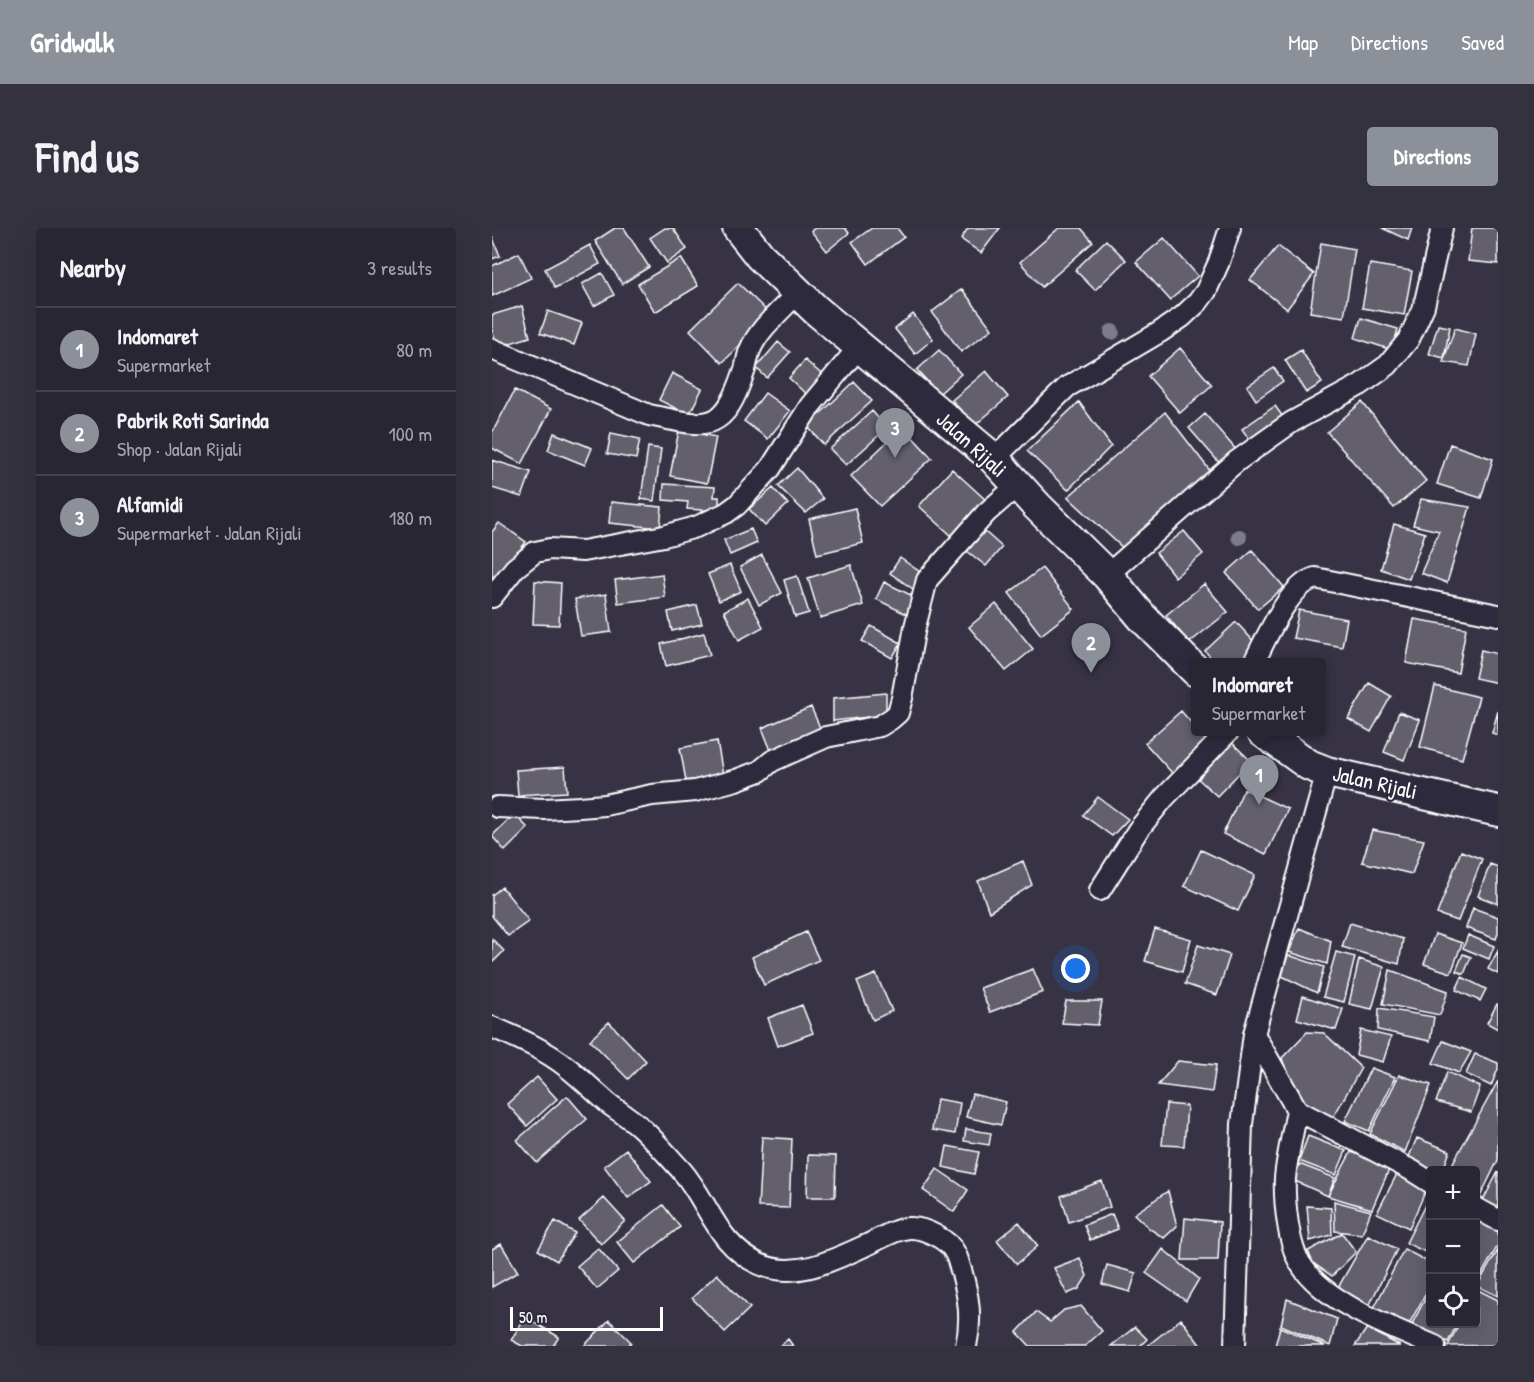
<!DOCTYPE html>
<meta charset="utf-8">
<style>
:root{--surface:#292634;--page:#353240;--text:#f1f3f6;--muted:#a5a5ac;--line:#45434f;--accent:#8c9099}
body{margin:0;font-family:"Patrick Hand",sans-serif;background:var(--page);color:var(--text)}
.controls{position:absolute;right:18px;bottom:18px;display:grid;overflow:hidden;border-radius:6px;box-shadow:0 6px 24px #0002}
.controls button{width:54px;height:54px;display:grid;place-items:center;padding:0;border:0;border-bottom:2px solid var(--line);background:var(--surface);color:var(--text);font:30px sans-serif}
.scale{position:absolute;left:18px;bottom:15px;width:153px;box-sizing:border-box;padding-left:6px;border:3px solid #fff;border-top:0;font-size:16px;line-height:21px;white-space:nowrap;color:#fff;-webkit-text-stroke:4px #2f2a3d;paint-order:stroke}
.you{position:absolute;left:584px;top:741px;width:21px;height:21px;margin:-15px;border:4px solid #fff;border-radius:50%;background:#1a73e8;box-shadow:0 0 0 9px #1a73e833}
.badge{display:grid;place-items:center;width:39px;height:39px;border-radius:50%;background:var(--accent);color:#fff;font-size:20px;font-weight:700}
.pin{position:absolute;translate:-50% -50px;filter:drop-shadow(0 2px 3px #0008)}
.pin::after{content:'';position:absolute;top:32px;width:21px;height:18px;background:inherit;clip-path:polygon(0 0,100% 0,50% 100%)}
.popup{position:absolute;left:699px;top:430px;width:135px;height:78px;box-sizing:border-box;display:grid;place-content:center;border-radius:6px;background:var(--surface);filter:drop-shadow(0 2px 4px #0005);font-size:20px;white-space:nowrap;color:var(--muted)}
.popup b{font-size:22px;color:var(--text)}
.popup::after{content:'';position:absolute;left:50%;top:100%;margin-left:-12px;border:12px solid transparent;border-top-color:var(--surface)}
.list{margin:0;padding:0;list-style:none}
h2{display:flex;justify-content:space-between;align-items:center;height:78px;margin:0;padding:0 24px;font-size:26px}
h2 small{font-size:20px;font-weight:400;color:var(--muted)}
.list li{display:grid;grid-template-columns:39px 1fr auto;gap:18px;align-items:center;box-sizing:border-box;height:84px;padding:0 24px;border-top:2px solid var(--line)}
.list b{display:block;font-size:22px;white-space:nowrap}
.list p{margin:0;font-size:20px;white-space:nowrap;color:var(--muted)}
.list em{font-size:20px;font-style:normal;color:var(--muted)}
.icon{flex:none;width:33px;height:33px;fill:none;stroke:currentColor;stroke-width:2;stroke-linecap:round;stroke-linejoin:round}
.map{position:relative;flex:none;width:1006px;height:1118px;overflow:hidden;border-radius:6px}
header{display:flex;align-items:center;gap:36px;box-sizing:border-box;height:84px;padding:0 30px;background:var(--accent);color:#fff}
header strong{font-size:28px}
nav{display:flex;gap:33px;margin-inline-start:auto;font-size:21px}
.intro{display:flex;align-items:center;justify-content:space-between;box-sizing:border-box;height:144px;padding:0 36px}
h1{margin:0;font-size:42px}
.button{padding:15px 27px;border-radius:6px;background:var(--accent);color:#fff;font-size:21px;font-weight:700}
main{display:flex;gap:36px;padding:0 36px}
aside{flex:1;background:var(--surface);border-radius:6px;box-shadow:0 6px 24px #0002}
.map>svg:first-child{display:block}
</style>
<header>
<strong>Gridwalk</strong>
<nav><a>Map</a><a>Directions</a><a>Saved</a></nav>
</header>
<div class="intro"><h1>Find us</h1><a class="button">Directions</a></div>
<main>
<aside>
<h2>Nearby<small>3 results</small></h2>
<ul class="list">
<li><span class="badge">1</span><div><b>Indomaret</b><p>Supermarket</p></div><em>80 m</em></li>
<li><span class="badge">2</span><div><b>Pabrik Roti Sarinda</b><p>Shop · Jalan Rijali</p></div><em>100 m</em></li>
<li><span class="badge">3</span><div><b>Alfamidi</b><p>Supermarket · Jalan Rijali</p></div><em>180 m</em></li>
</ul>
</aside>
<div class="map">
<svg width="1006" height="1118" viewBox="0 0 1006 1118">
<rect width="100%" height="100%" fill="#373345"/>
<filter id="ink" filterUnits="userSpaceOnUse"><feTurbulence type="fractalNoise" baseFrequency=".0167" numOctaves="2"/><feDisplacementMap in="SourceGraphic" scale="12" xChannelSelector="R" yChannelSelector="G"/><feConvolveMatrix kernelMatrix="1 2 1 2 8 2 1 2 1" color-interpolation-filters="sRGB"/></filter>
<g filter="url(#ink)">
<path fill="#635f6d" stroke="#fff" stroke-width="1.5" d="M123,0H132L157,39L130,56L103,13Z
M173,0H181L195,21L175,35L158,10Z
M323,0H353L357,5L335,23L319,3Z
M380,0H405L412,9L376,36L360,14Z
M476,0H508L489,25L469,11Z
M567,0H589L601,14L550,59L528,34Z
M890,0H920L916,12Z
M980,0H1006V36L976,33Z
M1,10L8,28L0,31V11Z
M672,10L706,48L678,72L644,34Z
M614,12L634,32L603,62L583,42Z
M829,15L863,21L852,89L818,84Z
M98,17L108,36L63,60L53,41Z
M786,18L822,46L795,81L758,52Z
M27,25L39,50L0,68V38Z
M189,30L206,58L163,84L146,56Z
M878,36L920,43L912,87L870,80Z
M110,45L122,67L102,78L90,56Z
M246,55L279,87L230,135L198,102Z
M470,61L500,101L469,124L440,84Z
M30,78L38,109L5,119L0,101V87Z
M56,83L90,95L82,117L48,105Z
M421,86L441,111L423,126L403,101Z
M869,90L906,101L900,122L863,110Z
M946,97L958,99L952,130L937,126Z
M963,100L984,106L977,138L951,134Z
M286,114L298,124L275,150L264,140Z
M688,120L720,157L688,185L656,148Z
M447,122L469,146L447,166L425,142Z
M809,122L830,155L814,165L793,132Z
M313,132L334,150L317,169L297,150Z
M782,140L791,153L764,172L755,158Z
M494,143L516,169L482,198L460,172Z
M180,145L210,161L197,187L167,172Z
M362,154L380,173L332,217L315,198Z
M23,162L59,181L30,236L0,220V205Z
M273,165L298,183L276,211L252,193Z
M587,174L619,218L576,262L535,223Z
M870,174L934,253L902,280L835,204Z
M783,178L794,193L761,217L750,201Z
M380,183L395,200L354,237L338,221Z
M673,184L719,244L633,322L576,269Z
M713,186L746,224L730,238L697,200Z
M411,199L440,230L388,278L359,248Z
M187,202L224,209L215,255L178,248Z
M62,205L100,220L93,237L56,222Z
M119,205L148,211L144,231L115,226Z
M958,216L1001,231L989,270L945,256Z
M156,219L169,221L162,273L149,271Z
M0,232L39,244L30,269L0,260Z
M305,240L331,271L314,285L286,258Z
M460,241L495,273L461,309L427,278Z
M172,256L223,259L222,269H227V283L195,281L196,274L171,272Z
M281,260L296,276L273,298L257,281Z
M929,271L978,279L955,355L929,345L947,303L921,297Z
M119,274L170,279L168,300L117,295Z
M363,280L371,315L325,326L317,291Z
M7,295L34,314L5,352L0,349V304Z
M902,296L933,305L917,351L889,341Z
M259,301L265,315L238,327L232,312Z
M492,303L510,319L494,338L475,323Z
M692,303L711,326L683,349L664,325Z
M760,322L792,359L766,381L734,345Z
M270,327L290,365L267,377L248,339Z
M408,330L431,346L421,361L398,345Z
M238,337L249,363L227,373L216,346Z
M359,337L371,377L328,390L316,350Z
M550,340L582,381L549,407L517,365Z
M170,346L173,369L126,375L123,352Z
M305,348L317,385L303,389L292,352Z
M43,353L69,355L67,397L41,396Z
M392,354L427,371L418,388L384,371Z
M712,356L736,384L697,415L674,387Z
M114,366L119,404L89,408L83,371Z
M256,370L271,399L247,412L232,383Z
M504,376L541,421L514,443L477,399Z
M205,377L210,396L180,403L176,384Z
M807,382L855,391L850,419L801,410Z
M922,391L974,400L966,445L914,435Z
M744,394L766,418L749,434H723L713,423Z
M379,398L409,415L400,430L370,413Z
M212,405L218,427L174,438L169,416Z
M989,422L1006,426V455L983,450Z
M877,455L899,468L879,504L856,491Z
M943,458L987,469L970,531L928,519Z
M394,465V487L341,493V470Z
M319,479L330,504L280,525L270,500Z
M689,483L704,500V504H707L716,514L681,546L653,515Z
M1006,483V507L1000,505Z
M907,484L928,492L912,532L892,524Z
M737,512L759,533L725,568L703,548Z
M225,513L231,547L194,553L188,520Z
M73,539L75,564L26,567L24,542Z
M752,561L796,581L774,626L731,606Z
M606,569L636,591L620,608L591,587Z
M22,586L36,600L13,623L0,608Z
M880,602L932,612L920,646L870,634Z
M709,622L763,647L746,683L692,658Z
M969,623L990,631L966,693L945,686Z
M531,633L540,657L497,684L486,653Z
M998,636L1006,639V676L986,668Z
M10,659L37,693L16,708L0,688V667Z
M981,680L1006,689V705L1004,711L974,700Z
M858,695L911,711L907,736L850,719Z
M807,700L839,713L835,736L797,724Z
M663,701L699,711L690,744L653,733Z
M314,704L327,732L272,757L260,729Z
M943,706L970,715L959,745L932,736Z
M976,707L1002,718L997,731L971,720Z
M0,711L12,723L1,734H0Z
M706,717L738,727L725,767L693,756Z
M1006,723V746L996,741Z
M844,724L863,729L852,774L831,769Z
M971,726L979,729L972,746L964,743Z
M796,727L832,739L825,765L790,748Z
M867,731L892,739L880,781L857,776Z
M541,741L551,764L498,784L488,760Z
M898,742L956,763L948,787L891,776Z
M384,746L400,783L381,792L365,754Z
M970,749L994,761L988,773L964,762Z
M811,768L851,781L844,802L805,791Z
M574,773H610L606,797L570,795Z
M1005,776L1006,777V801L995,795Z
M310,777L321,805L286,818L276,790Z
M887,780L942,789L938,813L886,802Z
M117,794L154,833L136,851L98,812Z
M869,802L899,809L891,834L864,827Z
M815,804L832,805L869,840L838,895L800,864L790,830Z
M951,813L979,824L967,845L941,835Z
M983,826L1006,835V841L999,858L974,846Z
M686,833L724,837L720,864L666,857Z
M879,840L903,849L877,903L853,893Z
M955,844L988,859L979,884L944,874Z
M907,847L939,857L913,924L878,906Z
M45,849L65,871L35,898L15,876Z
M1006,853V932L986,973L984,971V942H957Z
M480,866L514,874L509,897L474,889Z
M75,868L95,891L45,935L25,912Z
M445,871L468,875L463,906L440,902Z
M674,876L695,878L692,918L670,917Z
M474,901L499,905L497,917L472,913Z
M816,908L854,923L844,947L807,933Z
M270,909L300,911L297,980L266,979Z
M925,910L958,923L951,942L938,943L915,933Z
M455,918L487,924L482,946L451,939Z
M134,921L159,953L136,970L112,938Z
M859,924L899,937L880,981L836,968Z
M316,927L344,928L343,969H315Z
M807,936L843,950L836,968L803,953Z
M445,941L476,962L462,984L431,962Z
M1006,944V988L988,978Z
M905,946L934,962L917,1000L885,985Z
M610,953L618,979L577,994L569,968Z
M676,963L685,998L672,1010L658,1001L642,986Z
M938,967V1026L914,1015Z
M112,970L133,993L109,1016L87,992Z
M842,973L879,983L870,1006L843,1003Z
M171,977L188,999L142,1035L125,1014Z
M815,978L839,980L840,1007L818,1013Z
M620,986L626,1001L598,1012L592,997Z
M984,988L1006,1000V1017L986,1053L984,1052Z
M693,990L728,994L726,1032H690Z
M63,993L83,1005L65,1033L46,1022Z
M527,994L546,1018L525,1036L505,1012Z
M850,1005L864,1024L840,1048L821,1035L816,1023Z
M876,1007L905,1021L875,1082L843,1065Z
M9,1016L26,1044L0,1059V1021Z
M106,1020L126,1043L105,1061L85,1038Z
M671,1021L707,1051L694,1073L654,1045Z
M912,1021L938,1035V1058L917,1096L881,1082Z
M1006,1022V1068L985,1058Z
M588,1030L595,1048L587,1061L575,1066L562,1040Z
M615,1037L644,1045L638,1064L610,1056Z
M225,1046L258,1080L233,1104L200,1070Z
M984,1061L1006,1072V1117L956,1118L967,1096H984Z
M938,1062V1096H965L956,1114L919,1098Z
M795,1071L845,1091L838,1118L789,1097Z
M589,1078L610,1103L593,1118H538L525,1104L544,1084L558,1094L572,1082Z
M33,1089L67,1109L61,1118H30L19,1112Z
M689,1091L709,1118H655Z
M117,1092L139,1114L136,1118H92Z
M643,1099L655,1111L648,1118H619Z
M788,1099L833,1118H783Z
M875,1100L908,1118H863Z
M296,1111L301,1118H288Z"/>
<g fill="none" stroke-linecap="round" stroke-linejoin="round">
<defs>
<path id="minor" d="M0,121L157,187C215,199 231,207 252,144C255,137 255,129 258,122C267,100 290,82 305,65
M502,231L575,159L668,104L690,89L706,74L714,63L727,34L738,0
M615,347L745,233L800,194L868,157L896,137L917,111L932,78L950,0
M0,369L23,340L43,324L58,321L91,323L172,308L204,299L234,285L245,277L278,241L318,178L367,119
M762,434C774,411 797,357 823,350L1006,387
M5,579L52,581L88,579L113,577L160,567L203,563L244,552L268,543L280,533L334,509L388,498L399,491L406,485L410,470L423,399L435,352L494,285L526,257
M608,662L646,602L672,570L736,504
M0,799C26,810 54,822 76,840C90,851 103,864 117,876C126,883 137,889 146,897C162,911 176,928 190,943C218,976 224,1016 267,1036C303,1053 346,1030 379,1015C391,1009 404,1001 417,1000C432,999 457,1012 463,1025C466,1030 467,1037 469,1042C477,1069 480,1091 474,1118
M762,806L805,882L919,942L938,954
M805,882C801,905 795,928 793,950C792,972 796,1016 808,1035C832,1075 901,1100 943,1118
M984,980L1006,992
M743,1118L750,896L762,806L835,544"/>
<path id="highway" d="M246,0L268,28L324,82L502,231L545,278L615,347L650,389L704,443
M771,504L817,537L835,544L1006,583"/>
</defs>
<use href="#minor" stroke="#fff" stroke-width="24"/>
<use href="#highway" stroke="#fff" stroke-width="34"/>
<use href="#minor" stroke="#2f2a3d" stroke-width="20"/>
<use href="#highway" stroke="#2f2a3d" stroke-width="30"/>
</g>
<g fill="#7e7c88">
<circle cx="620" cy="104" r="8"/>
<circle cx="747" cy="309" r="8"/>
</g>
</g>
<g text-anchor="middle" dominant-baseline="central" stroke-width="4.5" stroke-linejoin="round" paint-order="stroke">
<g font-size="22" fill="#fff" stroke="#2f2a3d">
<text transform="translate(480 216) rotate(42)">Jalan Rijali</text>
<text transform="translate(883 554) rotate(13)">Jalan Rijali</text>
</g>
</g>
</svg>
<div class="controls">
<button>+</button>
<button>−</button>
<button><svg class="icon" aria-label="locate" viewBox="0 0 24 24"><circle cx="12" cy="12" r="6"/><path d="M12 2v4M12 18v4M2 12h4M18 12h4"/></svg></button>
</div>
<div class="scale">50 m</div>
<div class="you"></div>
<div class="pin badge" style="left:767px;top:577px">1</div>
<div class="popup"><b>Indomaret</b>Supermarket</div>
<div class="pin badge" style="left:599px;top:445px">2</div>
<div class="pin badge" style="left:403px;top:230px">3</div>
</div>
</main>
